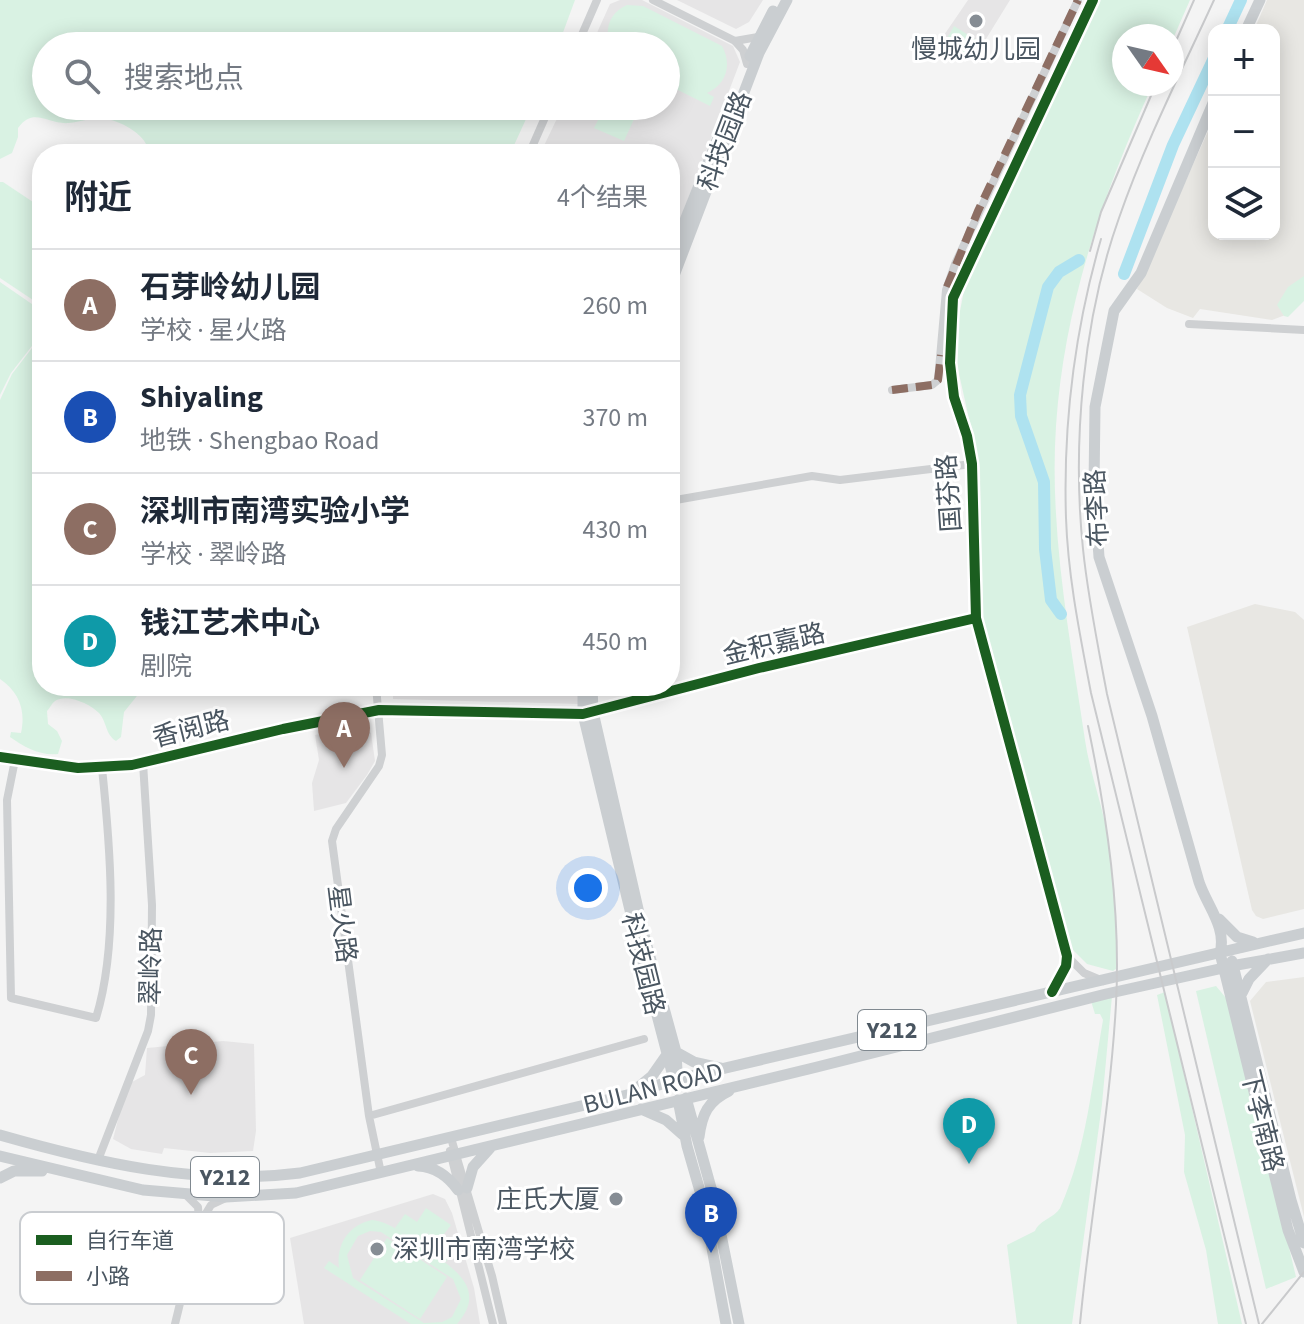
<!DOCTYPE html>
<html lang="zh">
<meta charset="utf-8">
<style>
:root{--surface:#fff;--page:#f2f2f3;--text:#1f2937;--muted:#747a83;--line:#e0e1e3;--accent:#111827}
body{margin:0;font-family:"Source Sans 3","Noto Sans SC",sans-serif;background:var(--page);color:var(--text)}
.controls{position:absolute;right:24px;top:24px;display:grid;overflow:hidden;border-radius:16px;box-shadow:0 4px 20px #0003}
.controls button{width:72px;height:72px;display:grid;place-items:center;padding:0;border:0;border-bottom:2px solid var(--line);background:var(--surface);color:var(--text);font:40px sans-serif}
.compass{position:absolute;left:1112px;top:24px;width:72px;height:72px;border-radius:50%;background:var(--surface);box-shadow:0 4px 20px #0003;rotate:124deg}
.you{position:absolute;left:588px;top:888px;width:28px;height:28px;margin:-20px;border:6px solid #fff;border-radius:50%;background:#1a73e8;box-shadow:0 0 0 12px #1a73e833}
.badge{display:grid;place-items:center;width:52px;height:52px;border-radius:50%;background:var(--accent);color:#fff;font-size:26px;font-weight:700}
.pin{position:absolute;translate:-50% -66px;filter:drop-shadow(0 2px 4px #0008)}
.pin::after{content:'';position:absolute;top:42px;width:28px;height:24px;background:inherit;clip-path:polygon(0 0,100% 0,50% 100%)}
.list{margin:0;padding:0;list-style:none}
h2{display:flex;justify-content:space-between;align-items:center;height:104px;margin:0;padding:0 32px;font-size:34px}
h2 small{font-size:26px;font-weight:400;color:var(--muted)}
.list li{display:grid;grid-template-columns:52px 1fr auto;gap:24px;align-items:center;box-sizing:border-box;height:112px;padding:0 32px;border-top:2px solid var(--line)}
.list b{display:block;font-size:30px;white-space:nowrap}
.list p{margin:0;font-size:26px;white-space:nowrap;color:var(--muted)}
.list em{font-size:26px;font-style:normal;color:var(--muted)}
.icon{flex:none;width:44px;height:44px;fill:none;stroke:currentColor;stroke-width:2;stroke-linecap:round;stroke-linejoin:round}
.map{position:relative;flex:none;width:1304px;height:1324px;overflow:hidden}
.search{position:absolute;background:var(--surface);box-shadow:0 4px 20px #0003;left:32px;top:32px;width:648px;height:88px;display:flex;align-items:center;gap:20px;box-sizing:border-box;padding:0 28px;border-radius:44px;color:var(--muted);font-size:30px}
.panel{position:absolute;background:var(--surface);box-shadow:0 4px 20px #0003;left:32px;top:144px;width:648px;height:552px;border-radius:32px}
.map>svg:first-child{display:block}
</style>
<div class="map">
<svg width="1304" height="1324" viewBox="0 0 1304 1324">
<rect width="100%" height="100%" fill="#f4f4f4"/>
<path fill="#e8e7e3" d="M1267,0H1304V293L1288,314L1272,320L1200,309L1193,318L1167,308L1137,289L1214,118V234H1274V30H1254Z
M1255,604L1295,612L1304,620V909L1263,919L1256,916L1252,910L1187,627Z
M1304,977V1217L1250,1001L1266,982Z"/>
<path fill="#e6e5e6" d="M620,0H642L733,46L740,62L670,246V154H540L563,106H666V46H591L610,4Z
M677,0H763L749,22L736,29Z
M968,0H1010L973,60L940,41Z
M393,686H579V704L393,699Z
M361,725L371,733L375,761L367,775L346,803L314,811L312,783L319,760L315,735Z
M223,1041L254,1044L256,1131L253,1151L210,1153L164,1148L162,1154L131,1149L113,1139L121,1108L132,1082L145,1075L147,1048Z
M433,1194L445,1199L452,1213L474,1288L480,1324H304L290,1238Z"/>
<path fill="#d9f2e3" fill-rule="evenodd" d="M0,0H575L558,46H46V106H532L510,154H139L147,146C142,132 115,118 100,118C89,118 80,122 69,123C48,125 34,106 18,128V137L12,153L0,159Z
M1099,0H1190L1172,41V36H1124V84H1153C1103,193 1064,306 1056,426C1049,530 1070,638 1085,740C1089,768 1099,795 1105,823C1113,868 1116,922 1117,968L1113,971L1087,964L1068,945L982,624L980,468L953,347L967,275Z
M627,5L643,6L722,46C732,64 727,84 707,93L714,97L710,106L666,84V46H610C604,29 610,12 627,5Z
M954,26L981,43L972,58L945,42Z
M605,106H640L624,141L594,128Z
M0,182H3L42,208V306L0,278Z
M1304,276V301L1288,317L1284,316L1277,305L1288,287Z
M0,282L42,311V333L11,373L0,395Z
M42,335V686H145L124,712L121,737L116,741C105,734 107,722 99,713C90,704 67,693 55,701C52,703 50,708 47,711L48,724L57,731L62,741L58,754C40,756 24,747 10,737L11,732L21,733C26,710 19,692 0,679V400L12,374Z
M1216,986L1231,1004L1296,1277L1266,1289L1196,991Z
M1165,992L1242,1324H1218L1206,1250L1184,1172L1185,1135L1157,995Z
M1112,996L1102,1104L1072,1324H1017L1007,1245L1035,1231C1040,1219 1056,1218 1061,1206C1087,1147 1092,1082 1103,1020L1100,1014H1095L1091,1001Z
M426,1208L451,1225L441,1238L455,1248L446,1262L422,1245L430,1230L420,1244L395,1228L405,1214L417,1222Z
M372,1220C391,1222 406,1236 422,1247C449,1265 490,1287 457,1324H411L324,1268L329,1261L339,1268C336,1245 348,1225 372,1220ZM370,1231L381,1232L453,1279L461,1299L452,1317L442,1322L424,1323L353,1278L347,1255L358,1236Z
M387,1238L447,1277L420,1319L360,1280Z"/>
<g fill="none" stroke-linecap="round" stroke-linejoin="round">
<path stroke="#aee2f0" stroke-width="12" d="M1227,30L1241,0
M1124,274L1173,145L1214,58
M1061,614L1051,600L1045,549L1044,482L1021,416L1020,395L1048,287L1059,272L1079,260"/>
<path stroke="#ced0d2" stroke-width="8" d="M653,0L735,41L743,50L747,64
M735,41L758,37
M577,46L597,0
M529,154L550,106
M1189,324L1304,330
M892,390L932,385L938,380L946,290L955,264L1078,0
M670,501L812,476L840,480L972,464
M376,686L382,755L379,766L336,829L332,841L369,1116L381,1173
M0,757L78,768L132,765L283,729L379,710L583,714L759,668L976,618
M15,760L7,800L11,998L96,1018C119,943 110,845 102,768
M1067,956L1084,973L1103,981
M1053,992L1066,966L1067,956L976,618L972,464L967,436L954,397L950,363L953,298L1093,0
M369,1116L644,1039
M451,1138L492,1276L503,1324
M450,1151L493,1324
M98,1160L148,1031L151,1015L152,905L143,763
M186,1195L198,1207L199,1220
M175,1324L199,1225L211,1205L226,1198"/>
<path stroke="#caced1" stroke-width="11" d="M1246,30L1260,0
M750,56L773,11
M1214,101L1141,273L1114,311L1095,407L1094,486L1099,557L1152,716L1199,882C1207,906 1227,927 1220,953L1288,1230L1304,1272
M670,258L729,110
M670,286L759,53L787,0
M583,686V714L636,935L674,1080
M592,686L593,712L644,935L676,1052L677,1071
M1219,919L1237,937L1253,942
M1232,961L1291,1200L1304,1243
M1242,993L1249,979L1268,959
M676,1052L694,1062L721,1068
M635,1090L652,1076L666,1056
M686,1098L713,1195L739,1324
M678,1100L687,1146L704,1205L726,1324
M641,1109L666,1120L683,1135
M0,1135C98,1163 197,1186 300,1173L631,1094L674,1080L1304,933
M699,1137C702,1114 708,1101 729,1091
M0,1156L143,1190L226,1197L296,1193L817,1067L1106,994L1237,965L1304,953
M418,1166C436,1167 448,1176 458,1190
M0,1178L14,1171H42
M467,1188L473,1167L490,1148"/>
<path stroke="#c9cacc" stroke-width="2" d="M1214,0C1181,72 1145,143 1119,218C1083,319 1072,443 1083,549C1088,598 1098,646 1107,694L1259,1324
M1172,50L1194,0
M1101,239C1075,329 1063,424 1066,518C1068,577 1080,635 1091,693L1246,1324
M1090,251L1101,212L1156,84
M1080,1324C1090,1217 1110,1111 1116,1004C1121,910 1107,817 1088,726
M1262,1324L1304,1272"/>
<path stroke="#8d6e63" stroke-width="8" stroke-dasharray="16 8" stroke-linecap="butt" d="M947,287L978,211L1078,0
M892,390L932,385L938,380L941,355"/>
<defs>
<path id="cycleway" d="M0,757L78,768L132,765L283,729L379,710L583,714L759,668L976,618
M1052,992L1066,966L1067,956L976,618L972,464L967,436L954,397L950,363L953,298L1093,0"/>
</defs>
<use href="#cycleway" stroke="#fff" stroke-width="15"/>
<use href="#cycleway" stroke="#1b5e20" stroke-width="10"/>
</g>
<g fill="#868d94" stroke="#fff" stroke-width="3">
<circle cx="976" cy="21" r="8"/>
<circle cx="616" cy="1199" r="8"/>
<circle cx="377" cy="1249" r="8"/>
</g>
<g text-anchor="middle" dominant-baseline="central" stroke-width="6" stroke-linejoin="round" paint-order="stroke">
<g fill="#fff" stroke="#808990" stroke-width="2">
<rect x="858" y="1010" width="68" height="40" rx="6"/>
<rect x="191" y="1157" width="68" height="40" rx="6"/>
</g>
<g font-size="24" font-weight="bold" fill="#4a5661">
<text x="892" y="1030">Y212</text>
<text x="225" y="1177">Y212</text>
</g>
<g font-size="26" fill="#4a5661" stroke="#fff">
<text x="976" y="49">慢城幼儿园</text>
<text x="600" y="1199" text-anchor="end">庄氏大厦</text>
<text x="393" y="1249" text-anchor="start">深圳市南湾学校</text>
</g>
<g font-size="26" fill="#4a5661" stroke="#fff">
<text transform="translate(725 141) rotate(-69)">科技园路</text>
<text transform="translate(949 493) rotate(-94)">国芬路</text>
<text transform="translate(1097 508) rotate(-93)">布李路</text>
<text transform="translate(774 644) rotate(-13)">金积嘉路</text>
<text transform="translate(191 729) rotate(-14)">香阅路</text>
<text transform="translate(342 924) rotate(83)">星火路</text>
<text transform="translate(643 964) rotate(76)">科技园路</text>
<text transform="translate(151 966) rotate(-89)">翠岭路</text>
<text transform="translate(653 1088) rotate(-14)">BULAN ROAD</text>
<text transform="translate(1262 1121) rotate(76)">下李南路</text>
</g>
</g>
<rect x="20" y="1212" width="264" height="92" rx="12" fill="#fff" stroke="#c9ccd0" stroke-width="2"/>
<rect x="36" y="1235" width="36" height="10" fill="#1b5e20"/>
<rect x="36" y="1271" width="36" height="10" fill="#8d6e63"/>
<g font-size="22" fill="#4a5661">
<text x="86" y="1248">自行车道</text>
<text x="86" y="1284">小路</text>
</g>
</svg>
<div class="controls">
<button>+</button>
<button>−</button>
<button><svg class="icon" aria-label="layers" viewBox="0 0 24 24"><path d="M12 4l9 5-9 5-9-5zM3 14l9 5 9-5"/></svg></button>
</div>
<svg class="compass" viewBox="-18 -18 36 36"><path d="M0-13l5 13h-10z" fill="#e53935"/><path d="M0 13l5-13h-10z" fill="#747a83"/></svg>
<div class="you"></div>
<div class="pin badge" style="left:344px;top:768px;background:#8d6e63">A</div>
<div class="pin badge" style="left:711px;top:1253px;background:#1a4fb4">B</div>
<div class="pin badge" style="left:191px;top:1095px;background:#8d6e63">C</div>
<div class="pin badge" style="left:969px;top:1164px;background:#0f9aa8">D</div>
<div class="search"><svg class="icon" aria-label="search" viewBox="0 0 24 24"><circle cx="10" cy="10" r="6"/><path d="M15 15l6 6"/></svg>搜索地点</div>
<section class="panel">
<h2>附近<small>4个结果</small></h2>
<ul class="list">
<li><span class="badge" style="background:#8d6e63">A</span><div><b>石芽岭幼儿园</b><p>学校 · 星火路</p></div><em>260 m</em></li>
<li><span class="badge" style="background:#1a4fb4">B</span><div><b>Shiyaling</b><p>地铁 · Shengbao Road</p></div><em>370 m</em></li>
<li><span class="badge" style="background:#8d6e63">C</span><div><b>深圳市南湾实验小学</b><p>学校 · 翠岭路</p></div><em>430 m</em></li>
<li><span class="badge" style="background:#0f9aa8">D</span><div><b>钱江艺术中心</b><p>剧院</p></div><em>450 m</em></li>
</ul>
</section>
</div>
